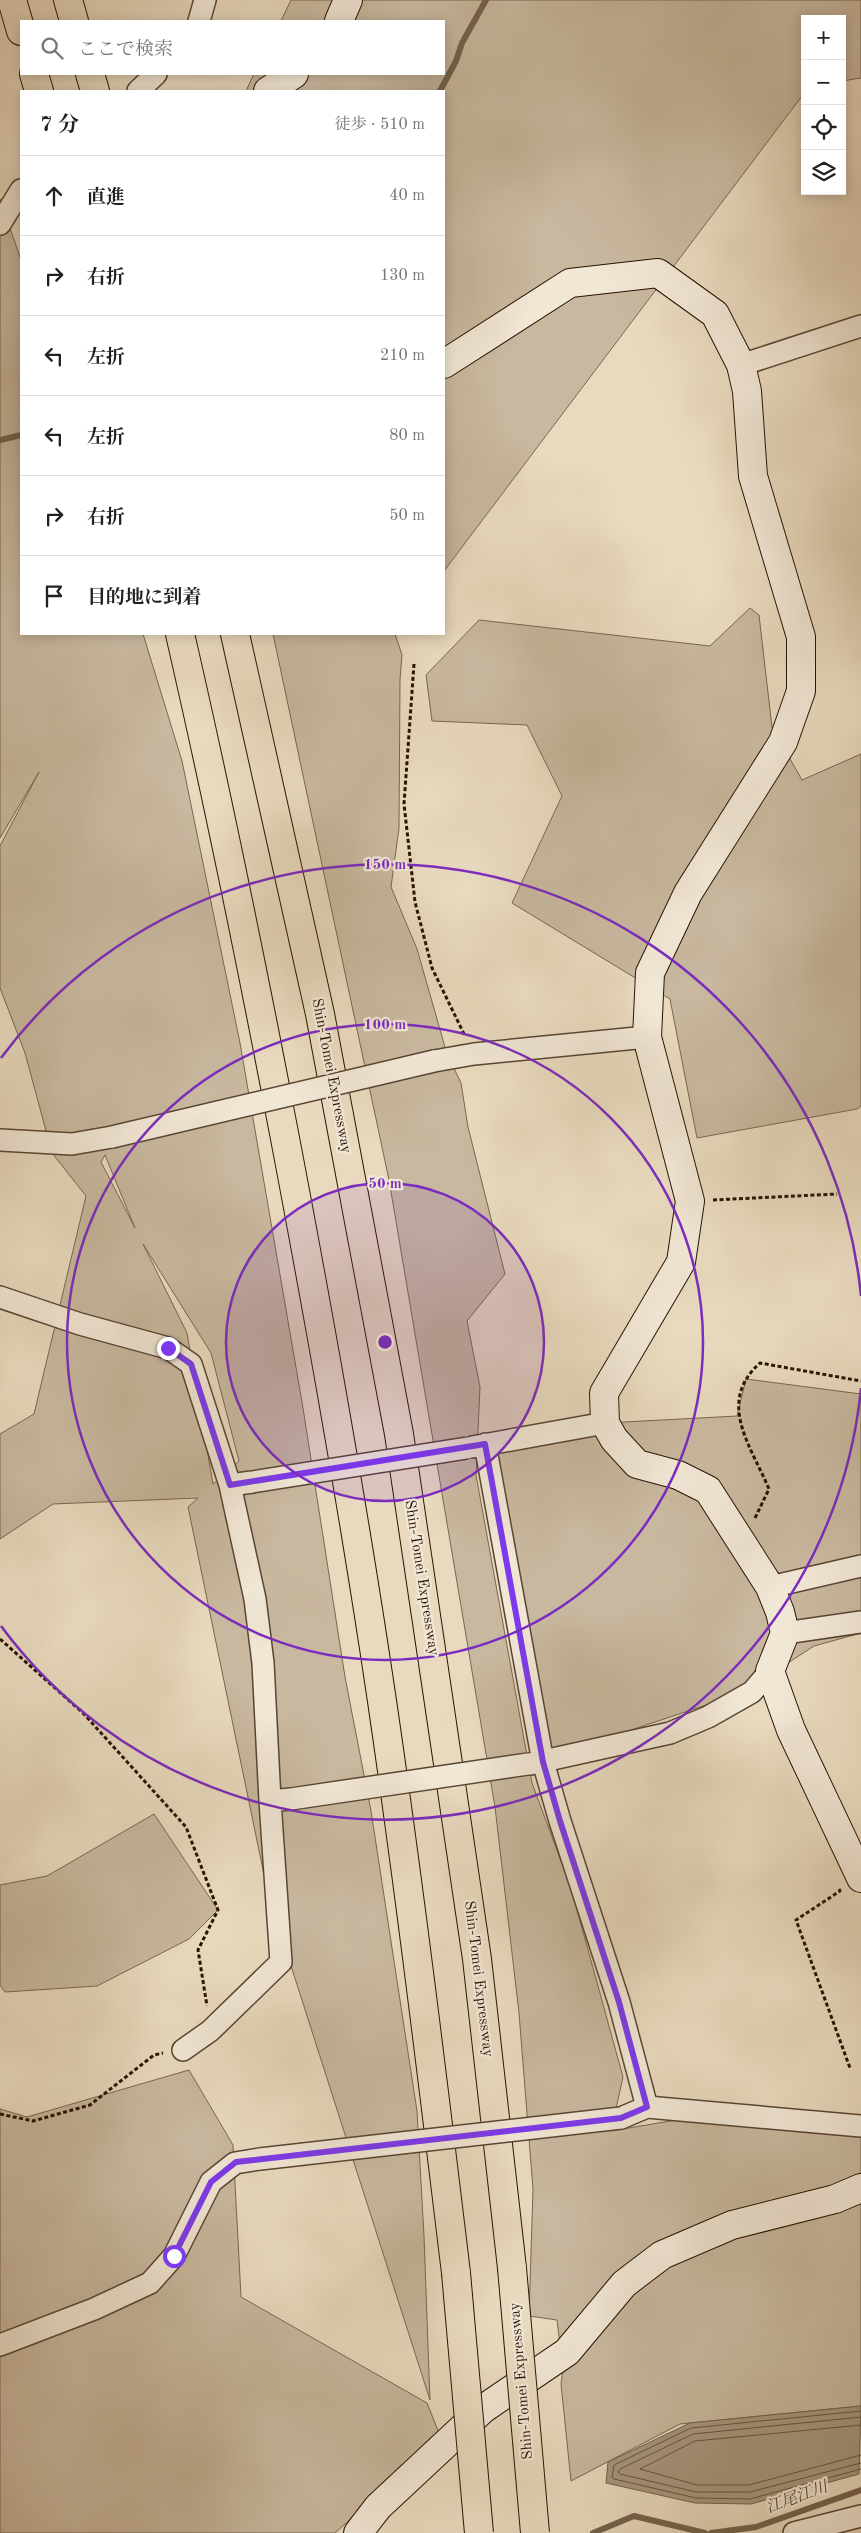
<!DOCTYPE html>
<html lang="ja">
<meta charset="utf-8">
<style>
:root{--surface:#fff;--page:#f2f2f2;--text:#222;--muted:#767676;--line:#e0e0e0}
body{margin:0;font-family:"Old Standard TT","Noto Serif JP",serif;background:var(--page);color:var(--text)}
.controls{position:absolute;right:15px;top:15px;display:grid;overflow:hidden;border-radius:0px;box-shadow:0 2px 12px #0003}
.controls button{width:45px;height:45px;display:grid;place-items:center;padding:0;border:0;border-bottom:1px solid var(--line);background:var(--surface);color:var(--text);font:25px sans-serif}
.stop{position:absolute;width:15px;height:15px;margin:-11px;border:4px solid #7c3aed;border-radius:50%;background:#fff}
.stop.end{background:#7c3aed;border-color:#fff;box-shadow:0 1px 5px #0008}
.list{margin:0;padding:0;list-style:none}
h2{display:flex;justify-content:space-between;align-items:center;height:65px;margin:0;padding:0 20px;font-size:21px}
h2 small{font-size:16px;font-weight:400;color:var(--muted)}
.list li{display:grid;grid-template-columns:32px 1fr auto;gap:15px;align-items:center;box-sizing:border-box;height:80px;padding:0 20px;border-top:1px solid var(--line)}
.list b{display:block;font-size:19px;white-space:nowrap}
.list em{font-size:16px;font-style:normal;color:var(--muted)}
.icon{flex:none;width:28px;height:28px;fill:none;stroke:currentColor;stroke-width:2;stroke-linecap:round;stroke-linejoin:round}
.map{position:relative;flex:none;width:861px;height:2533px;overflow:hidden}
.search{position:absolute;background:var(--surface);box-shadow:0 2px 12px #0003;left:20px;top:20px;width:425px;height:55px;display:flex;align-items:center;gap:12px;box-sizing:border-box;padding:0 18px;border-radius:0px;color:var(--muted);font-size:19px}
.panel{position:absolute;background:var(--surface);box-shadow:0 2px 12px #0003;left:20px;top:90px;width:425px;height:545px;border-radius:0px}
.map>svg:first-child{display:block}
</style>
<div class="map">
<svg width="861" height="2533" viewBox="0 0 861 2533">
<rect width="100%" height="100%" fill="#e9dabf"/>
<filter id="stains"><feTurbulence type="fractalNoise" baseFrequency=".004" numOctaves="4"/><feColorMatrix values="0 0 0 0 .2 0 0 0 0 .09 0 0 0 0 .02 0 0 0 .5 -.17"/></filter>
<radialGradient id="worn" r=".72"><stop offset=".6" stop-color="#630" stop-opacity="0"/><stop offset="1" stop-color="#630" stop-opacity=".3"/></radialGradient>
<path fill="#c8b89f" stroke="#786652" fill-rule="evenodd" d="M291,0H861V78L842,81V19H805V92L444,571V91H246L254,74H444V21H281Z
M0,199L21,260V634H143L182,761L240,1043L303,1408L345,1677L371,1811L417,2111L424,2236L430,2400L268,1894L188,1507L198,1498L53,1504L0,1539V1434L34,1414L86,1196L52,1153L25,1053L0,988V846L39,772L0,838ZM105,1155L135,1228L101,1162ZM143,1244L211,1353L239,1461L213,1484L187,1333Z
M750,608L759,615L772,727L802,780L861,754V1106L857,1109L697,1138L670,999L512,903L562,796L527,725L432,721L426,675L479,620L710,646Z
M273,634H395L402,655L400,680L399,828L391,887L417,949L447,1054L461,1083L468,1127L505,1274L467,1321L480,1387L476,1475L532,1783L571,1888L623,2077L611,2131L682,2119L861,2132V2406L680,2424L571,2481L561,2384L563,2370L557,2320L529,2316L533,2189L519,2013L495,1807L389,1180Z
M746,1379L861,1394V1633L814,1646L742,1693L550,1757L485,1444L605,1423L737,1416Z
M154,1814L218,1910L189,1939L97,1986L5,1992L0,1985V1885L47,1876Z
M189,2070L233,2145L241,2297L427,2403L441,2438L335,2533H0V2109L27,2117Z"/>
<path fill="#a7967f" stroke="#74624e" d="M861,2406L859,2474L751,2504L695,2503L606,2483L608,2462L690,2423Z"/>
<g fill="none" stroke-linecap="round" stroke-linejoin="round">
<path stroke="#675442" stroke-width="1" d="M861,2411L691,2428L614,2465L612,2477L614,2479L696,2498L750,2499L861,2469
M861,2417L693,2434L620,2469L618,2472L620,2474L696,2492H750L861,2463
M861,2425L695,2441L640,2469L697,2485H749L861,2455"/>
<path stroke="#74624e" stroke-width="6" d="M440,91L456,61L462,43L486,0
M0,440L21,435
M593,2533L634,2516L705,2533
M711,2533L756,2527L861,2490"/>
<defs>
<path id="street" d="M199,21L205,0
M138,91L156,74
M0,224L21,190
M741,365L861,326
M434,1061L474,1054L647,1037
M0,1140L72,1144L112,1137
M0,1297L80,1324L168,1348L191,1364L230,1485
M485,1444L543,1762L560,1821L619,2002L647,2107
M472,1447L605,1423
M252,1482L230,1485L255,1599L263,1663L270,1801L291,1799
M770,1587L861,1566
M785,1633L861,1622
M530,1764L670,1733L708,1717L752,1692L770,1671
M183,2050L210,2031L281,1962L270,1801
M621,2118L647,2107L861,2126
M0,2345L94,2309L150,2283L174,2256L211,2182L235,2163L260,2159
M794,2533L861,2516"/>
<path id="secondary" d="M339,21L348,0
M268,91L294,74
M444,364L570,283L658,273L715,314L741,365L747,391L753,476L801,637V691L783,742L688,893L650,973L647,1037L690,1201L681,1262L604,1393L605,1423L614,1439L637,1464L678,1475L708,1490L770,1587L780,1612L785,1633L770,1671L791,1730L861,1878
M358,2533L378,2507L483,2409L567,2352L624,2284L662,2255L732,2225L835,2199L861,2188"/>
<path id="highway" d="M12,0L21,31
M68,0L74,21
M34,74L39,91
M90,74L95,91
M180,634C218,799 252,966 284,1133C320,1322 354,1511 382,1701C410,1892 433,2083 456,2273
M235,634L320,1014L399,1434L477,1959L512,2268"/>
</defs>
<use href="#street" stroke="#584533" stroke-width="24"/>
<use href="#secondary" stroke="#271304" stroke-width="30"/>
<use href="#highway" stroke="#271304" stroke-width="30"/>
<path stroke="#271304" stroke-width="3" stroke-dasharray="4 2.5" stroke-linecap="butt" d="M414,664L404,804L415,902L432,968L465,1036
M713,1200L837,1194
M755,1518L769,1489C751,1446 716,1402 760,1363L861,1381
M0,1639L83,1713L186,1827L218,1910L198,1950L207,2006
M839,1889L840,1891L796,1920L850,2068
M0,2114L33,2121L90,2105L154,2055L163,2053"/>
<use href="#street" stroke="#f1e7d5" stroke-width="21"/>
<use href="#secondary" stroke="#f1e7d5" stroke-width="28"/>
<use href="#highway" stroke="#e9dabf" stroke-width="28"/>
<defs>
<path id="street-bridge" d="M112,1137L434,1061
M252,1482L467,1448
M291,1799L528,1764
M260,2159L621,2118"/>
<path id="highway-bridge" d="M512,2268L535,2533
M456,2273L479,2533"/>
</defs>
<use href="#street-bridge" stroke="#584533" stroke-width="24" stroke-linecap="butt"/>
<use href="#highway-bridge" stroke="#271304" stroke-width="30" stroke-linecap="butt"/>
<use href="#street-bridge" stroke="#f1e7d5" stroke-width="21"/>
<use href="#highway-bridge" stroke="#e9dabf" stroke-width="28"/>
</g>
<g fill="none" stroke-linecap="round" stroke-linejoin="round">
<path stroke="#7c3aed" stroke-width="6" d="M168,1348L191,1364L230,1485L485,1444L543,1762L560,1821L619,2002L647,2107L621,2118L236,2162L211,2182L174,2256"/>
</g>
<circle cx="385" cy="1342" r="159" fill="#7b2cbf" fill-opacity=".12"/>
<g fill="none" stroke="#7b2cbf" stroke-width="2.5">
<circle cx="385" cy="1342" r="159"/>
<circle cx="385" cy="1342" r="318"/>
<path d="M861 1388A478 478 0 0 1 1 1626M1 1058A478 478 0 0 1 861 1296"/>
</g>
<g text-anchor="middle" dominant-baseline="central" stroke-width="4.5" stroke-linejoin="round" paint-order="stroke">
<g font-size="15" fill="#271304" stroke="#f1e7d5">
<text transform="translate(331 1076) rotate(79)">Shin-Tomei Expressway</text>
<text transform="translate(421 1578) rotate(81)">Shin-Tomei Expressway</text>
<text transform="translate(478 1979) rotate(83)">Shin-Tomei Expressway</text>
<text transform="translate(522 2381) rotate(-95)">Shin-Tomei Expressway</text>
</g>
<g font-size="16" font-style="italic" fill="#5a4735" stroke="#f1e7d5">
<text transform="translate(797 2498) rotate(-20)">江尾江川</text>
</g>
</g>
<circle cx="385" cy="1342" r="8" fill="#7b2cbf" stroke="#f1e7d5" stroke-width="2.5"/>
<g font-size="15" text-anchor="middle" font-weight="bold" fill="#7b2cbf" stroke="#f1e7d5" stroke-width="4.5" stroke-linejoin="round" paint-order="stroke">
<text x="385" y="869">150 m</text>
<text x="385" y="1029">100 m</text>
<text x="385" y="1188">50 m</text>
</g>
<rect width="100%" height="100%" filter="url(#stains)"/>
<rect width="100%" height="100%" fill="url(#worn)"/>
</svg>
<div class="controls">
<button>+</button>
<button>−</button>
<button><svg class="icon" aria-label="locate" viewBox="0 0 24 24"><circle cx="12" cy="12" r="6"/><path d="M12 2v4M12 18v4M2 12h4M18 12h4"/></svg></button>
<button><svg class="icon" aria-label="layers" viewBox="0 0 24 24"><path d="M12 4l9 5-9 5-9-5zM3 14l9 5 9-5"/></svg></button>
</div>
<div class="stop" style="left:174px;top:2256px"></div>
<div class="stop end" style="left:168px;top:1348px"></div>
<div class="search"><svg class="icon" aria-label="search" viewBox="0 0 24 24"><circle cx="10" cy="10" r="6"/><path d="M15 15l6 6"/></svg>ここで検索</div>
<section class="panel">
<h2>7 分<small>徒歩 · 510 m</small></h2>
<ul class="list">
<li><svg class="icon" aria-label="ahead" viewBox="0 0 24 24"><path d="M12 20V5M6 11l6-6 6 6"/></svg><div><b>直進</b></div><em>40 m</em></li>
<li><svg class="icon" aria-label="right" viewBox="0 0 24 24"><path d="M7 20v-9h11M14 6l5 5-5 5"/></svg><div><b>右折</b></div><em>130 m</em></li>
<li><svg class="icon" aria-label="left" viewBox="0 0 24 24"><path d="M17 20v-9H6M10 6l-5 5 5 5"/></svg><div><b>左折</b></div><em>210 m</em></li>
<li><svg class="icon" aria-label="left" viewBox="0 0 24 24"><path d="M17 20v-9H6M10 6l-5 5 5 5"/></svg><div><b>左折</b></div><em>80 m</em></li>
<li><svg class="icon" aria-label="right" viewBox="0 0 24 24"><path d="M7 20v-9h11M14 6l5 5-5 5"/></svg><div><b>右折</b></div><em>50 m</em></li>
<li><svg class="icon" aria-label="arrive" viewBox="0 0 24 24"><path d="M6 21V4h12l-3 4 3 4H6"/></svg><div><b>目的地に到着</b></div></li>
</ul>
</section>
</div>
